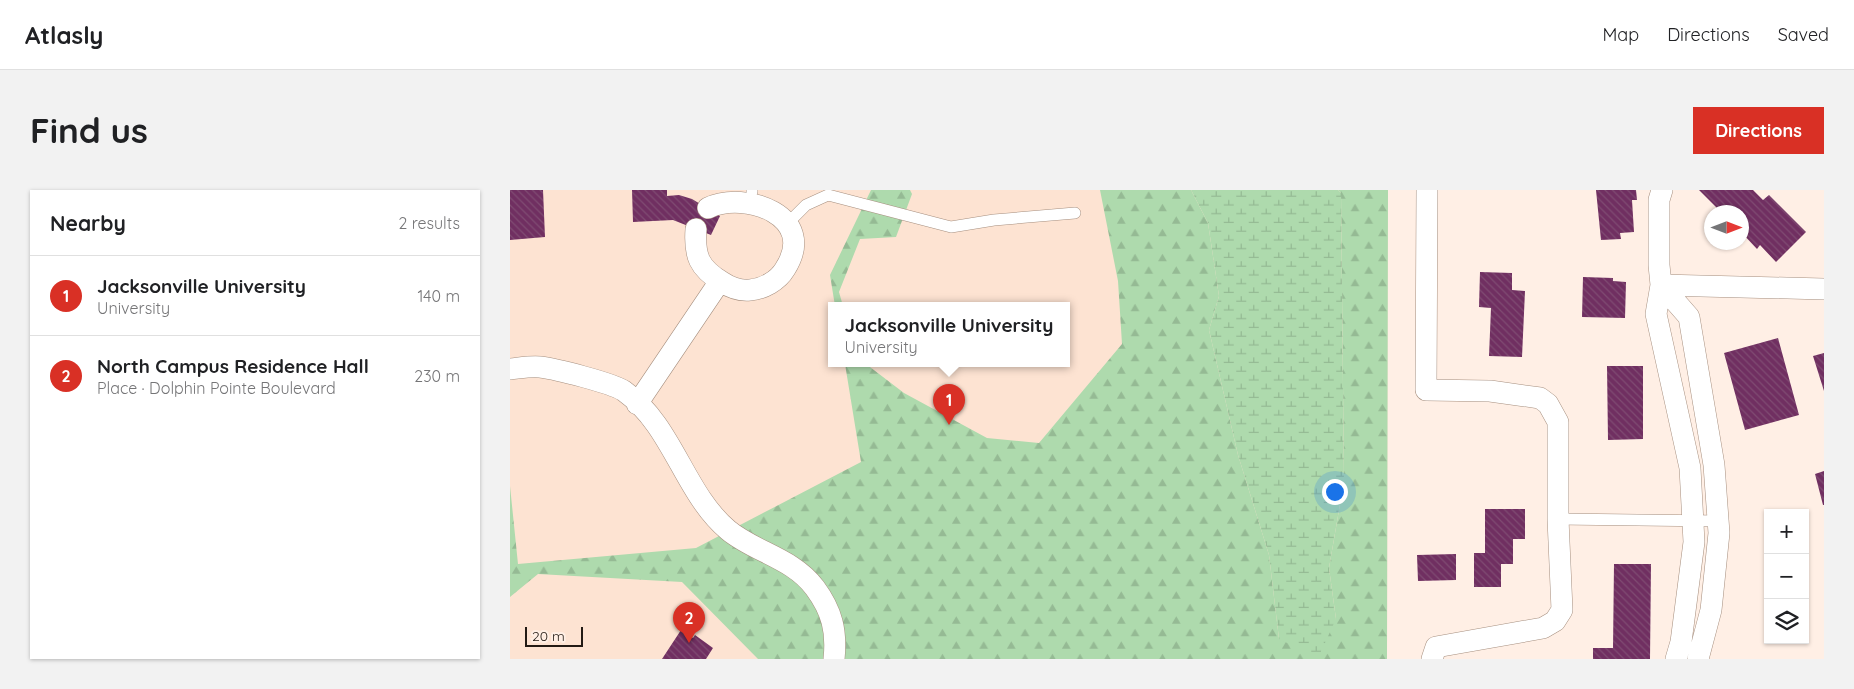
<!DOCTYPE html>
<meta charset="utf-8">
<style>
:root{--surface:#fff;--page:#f2f2f2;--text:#202124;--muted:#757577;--line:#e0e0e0;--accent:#d93025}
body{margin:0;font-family:Quicksand,sans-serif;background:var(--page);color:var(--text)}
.controls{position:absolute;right:15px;bottom:15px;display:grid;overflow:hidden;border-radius:0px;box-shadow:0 1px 4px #0004}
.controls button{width:45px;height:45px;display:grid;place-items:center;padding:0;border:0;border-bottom:1px solid var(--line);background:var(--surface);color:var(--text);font:25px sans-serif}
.compass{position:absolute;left:1194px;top:15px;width:45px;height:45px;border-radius:50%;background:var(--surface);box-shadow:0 1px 4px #0004;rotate:90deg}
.scale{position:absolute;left:15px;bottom:12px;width:58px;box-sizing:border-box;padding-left:5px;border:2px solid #231a14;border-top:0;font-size:14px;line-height:18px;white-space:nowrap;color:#231a14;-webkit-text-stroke:4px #ffefe5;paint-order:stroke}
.you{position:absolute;left:824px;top:301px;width:18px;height:18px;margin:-12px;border:4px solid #fff;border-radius:50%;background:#1a73e8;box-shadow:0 0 0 8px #1a73e833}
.badge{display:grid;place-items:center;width:32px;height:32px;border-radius:50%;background:var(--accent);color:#fff;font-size:16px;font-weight:700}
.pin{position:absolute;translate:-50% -41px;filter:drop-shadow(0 1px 2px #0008)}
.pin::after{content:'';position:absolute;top:26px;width:18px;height:15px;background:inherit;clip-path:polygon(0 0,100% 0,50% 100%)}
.popup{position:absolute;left:318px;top:112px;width:242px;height:65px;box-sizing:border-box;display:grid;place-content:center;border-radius:0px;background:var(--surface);filter:drop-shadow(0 1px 4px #0005);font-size:16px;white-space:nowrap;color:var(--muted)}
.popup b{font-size:19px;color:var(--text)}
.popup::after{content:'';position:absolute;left:50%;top:100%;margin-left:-10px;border:10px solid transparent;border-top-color:var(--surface)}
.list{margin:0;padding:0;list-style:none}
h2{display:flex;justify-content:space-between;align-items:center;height:65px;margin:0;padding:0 20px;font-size:21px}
h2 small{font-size:16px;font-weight:400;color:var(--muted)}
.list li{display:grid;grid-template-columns:32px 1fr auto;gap:15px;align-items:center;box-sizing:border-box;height:80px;padding:0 20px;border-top:1px solid var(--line)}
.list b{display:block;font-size:19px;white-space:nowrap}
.list p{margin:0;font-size:16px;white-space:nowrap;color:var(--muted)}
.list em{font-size:16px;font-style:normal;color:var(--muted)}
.icon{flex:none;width:28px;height:28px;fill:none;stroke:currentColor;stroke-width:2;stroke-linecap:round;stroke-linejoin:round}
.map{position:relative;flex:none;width:1314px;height:469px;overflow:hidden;border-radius:0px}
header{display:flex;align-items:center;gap:30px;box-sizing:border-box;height:70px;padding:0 25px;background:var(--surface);border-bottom:1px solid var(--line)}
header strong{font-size:24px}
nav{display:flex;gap:28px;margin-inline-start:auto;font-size:18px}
.intro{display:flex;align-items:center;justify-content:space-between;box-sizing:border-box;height:120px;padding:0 30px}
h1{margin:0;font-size:35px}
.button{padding:12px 22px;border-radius:0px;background:var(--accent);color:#fff;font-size:18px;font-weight:700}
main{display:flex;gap:30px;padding:0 30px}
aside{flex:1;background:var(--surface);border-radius:0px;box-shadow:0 1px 4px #0004}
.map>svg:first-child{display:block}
</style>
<header>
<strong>Atlasly</strong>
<nav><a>Map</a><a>Directions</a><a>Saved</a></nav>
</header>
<div class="intro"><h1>Find us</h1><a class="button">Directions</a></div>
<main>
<aside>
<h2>Nearby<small>2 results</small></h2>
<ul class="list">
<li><span class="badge">1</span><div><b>Jacksonville University</b><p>University</p></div><em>140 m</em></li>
<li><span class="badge">2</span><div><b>North Campus Residence Hall</b><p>Place · Dolphin Pointe Boulevard</p></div><em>230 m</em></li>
</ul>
</aside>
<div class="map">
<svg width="1314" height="469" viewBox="0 0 1314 469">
<defs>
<pattern id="forest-firs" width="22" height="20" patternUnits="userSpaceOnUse" patternTransform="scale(1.25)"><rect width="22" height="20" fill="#aedaad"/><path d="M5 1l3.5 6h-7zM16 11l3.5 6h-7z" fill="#95ba94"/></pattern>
<pattern id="wetland-marsh" width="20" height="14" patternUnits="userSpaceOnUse" patternTransform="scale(1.25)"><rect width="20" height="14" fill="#aedaad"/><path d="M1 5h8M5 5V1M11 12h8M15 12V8" fill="none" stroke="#95ba94"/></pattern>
<pattern id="building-back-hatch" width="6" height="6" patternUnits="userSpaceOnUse" patternTransform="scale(1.25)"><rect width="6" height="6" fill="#702f61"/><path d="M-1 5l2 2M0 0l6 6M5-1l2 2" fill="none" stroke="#7f4b72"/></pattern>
</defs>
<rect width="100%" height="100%" fill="#ffefe5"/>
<path fill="#fde3d2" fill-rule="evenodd" d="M0,0H878L877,469H0ZM322,116H556V174H322Z"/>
<path fill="url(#forest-firs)" d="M361,0H400L402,4L386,47L350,49L329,102L333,116H325L320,85Z
M590,0H681L698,33L709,106L699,140L728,265L759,365L769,449L826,429L819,378L834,291L831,3L828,0H878L877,469H248L172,392L28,384L0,407V296L8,374L186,358L351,272L335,174H356L394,203L477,248L529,253L612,154L608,91Z"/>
<path fill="url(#wetland-marsh)" d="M681,0H828L831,3L834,291L819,378L826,429L808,468L769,449L759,365L728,265L699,140L709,106L698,33Z"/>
<path fill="url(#building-back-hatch)" d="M0,0H33L35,47L0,50Z
M122,0H157V6L169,5L182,9L210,26L201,45L163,30L123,32Z
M1086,0H1126L1127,10H1122L1124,42L1110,43L1111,49L1091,50Z
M1189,0H1243L1253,10L1259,5L1296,42L1266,72L1250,55L1247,59L1232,43V22H1211Z
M970,82L1002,83V100L1015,101L1012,167L979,166L981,118L969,117Z
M1073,87L1103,88V91L1116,92L1115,128L1072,127Z
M1268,148L1289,225L1235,240L1214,163Z
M1314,163V201L1303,166Z
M1097,176H1133V249L1098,250Z
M1314,281V315H1313L1305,284Z
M975,319H1015V349H1003V374H991V397H964V363H975Z
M946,364V390L908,391L907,365Z
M1104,374H1141L1140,469H1083V458H1103Z
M171,440L183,448L185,445L203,458L196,469H152Z"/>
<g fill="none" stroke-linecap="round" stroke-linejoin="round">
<defs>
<path id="lane" d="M242,0V2
M280,31L296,15L318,5L441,37L484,30L565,23
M1048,329L1208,331"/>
<path id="street" d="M917,0L916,200L980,201L1030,208L1038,214L1048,232V329L1052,420L1045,431L1033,438L926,457L922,469
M1152,0L1149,10V75L1151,95L1314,99
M186,39C184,66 189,78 212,92C221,98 229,101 240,100C253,99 268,91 275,79C309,26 235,0 198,18
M1151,95L1179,127L1204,275L1209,343L1201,420L1188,469
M1151,95L1146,124L1180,278L1184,352L1171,452L1166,469
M0,179C10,178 21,176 30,177C46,179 102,193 114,201C163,236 174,303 218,340C244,362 283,368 305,398C322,421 327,441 324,469
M127,214L210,91"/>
</defs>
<use href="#lane" stroke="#a68f7f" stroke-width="12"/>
<use href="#street" stroke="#a68f7f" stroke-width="22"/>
<use href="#lane" stroke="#fff" stroke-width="11"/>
<use href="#street" stroke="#fff" stroke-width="21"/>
</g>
</svg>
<div class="controls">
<button>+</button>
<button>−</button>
<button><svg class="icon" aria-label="layers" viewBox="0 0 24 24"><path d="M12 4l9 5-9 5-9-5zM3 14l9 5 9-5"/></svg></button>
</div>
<svg class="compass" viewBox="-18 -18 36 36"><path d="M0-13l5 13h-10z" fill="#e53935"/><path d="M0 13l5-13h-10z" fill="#757577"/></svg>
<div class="scale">20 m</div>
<div class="you"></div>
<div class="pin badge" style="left:439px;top:235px">1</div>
<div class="popup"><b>Jacksonville University</b>University</div>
<div class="pin badge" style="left:179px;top:453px">2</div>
</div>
</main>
